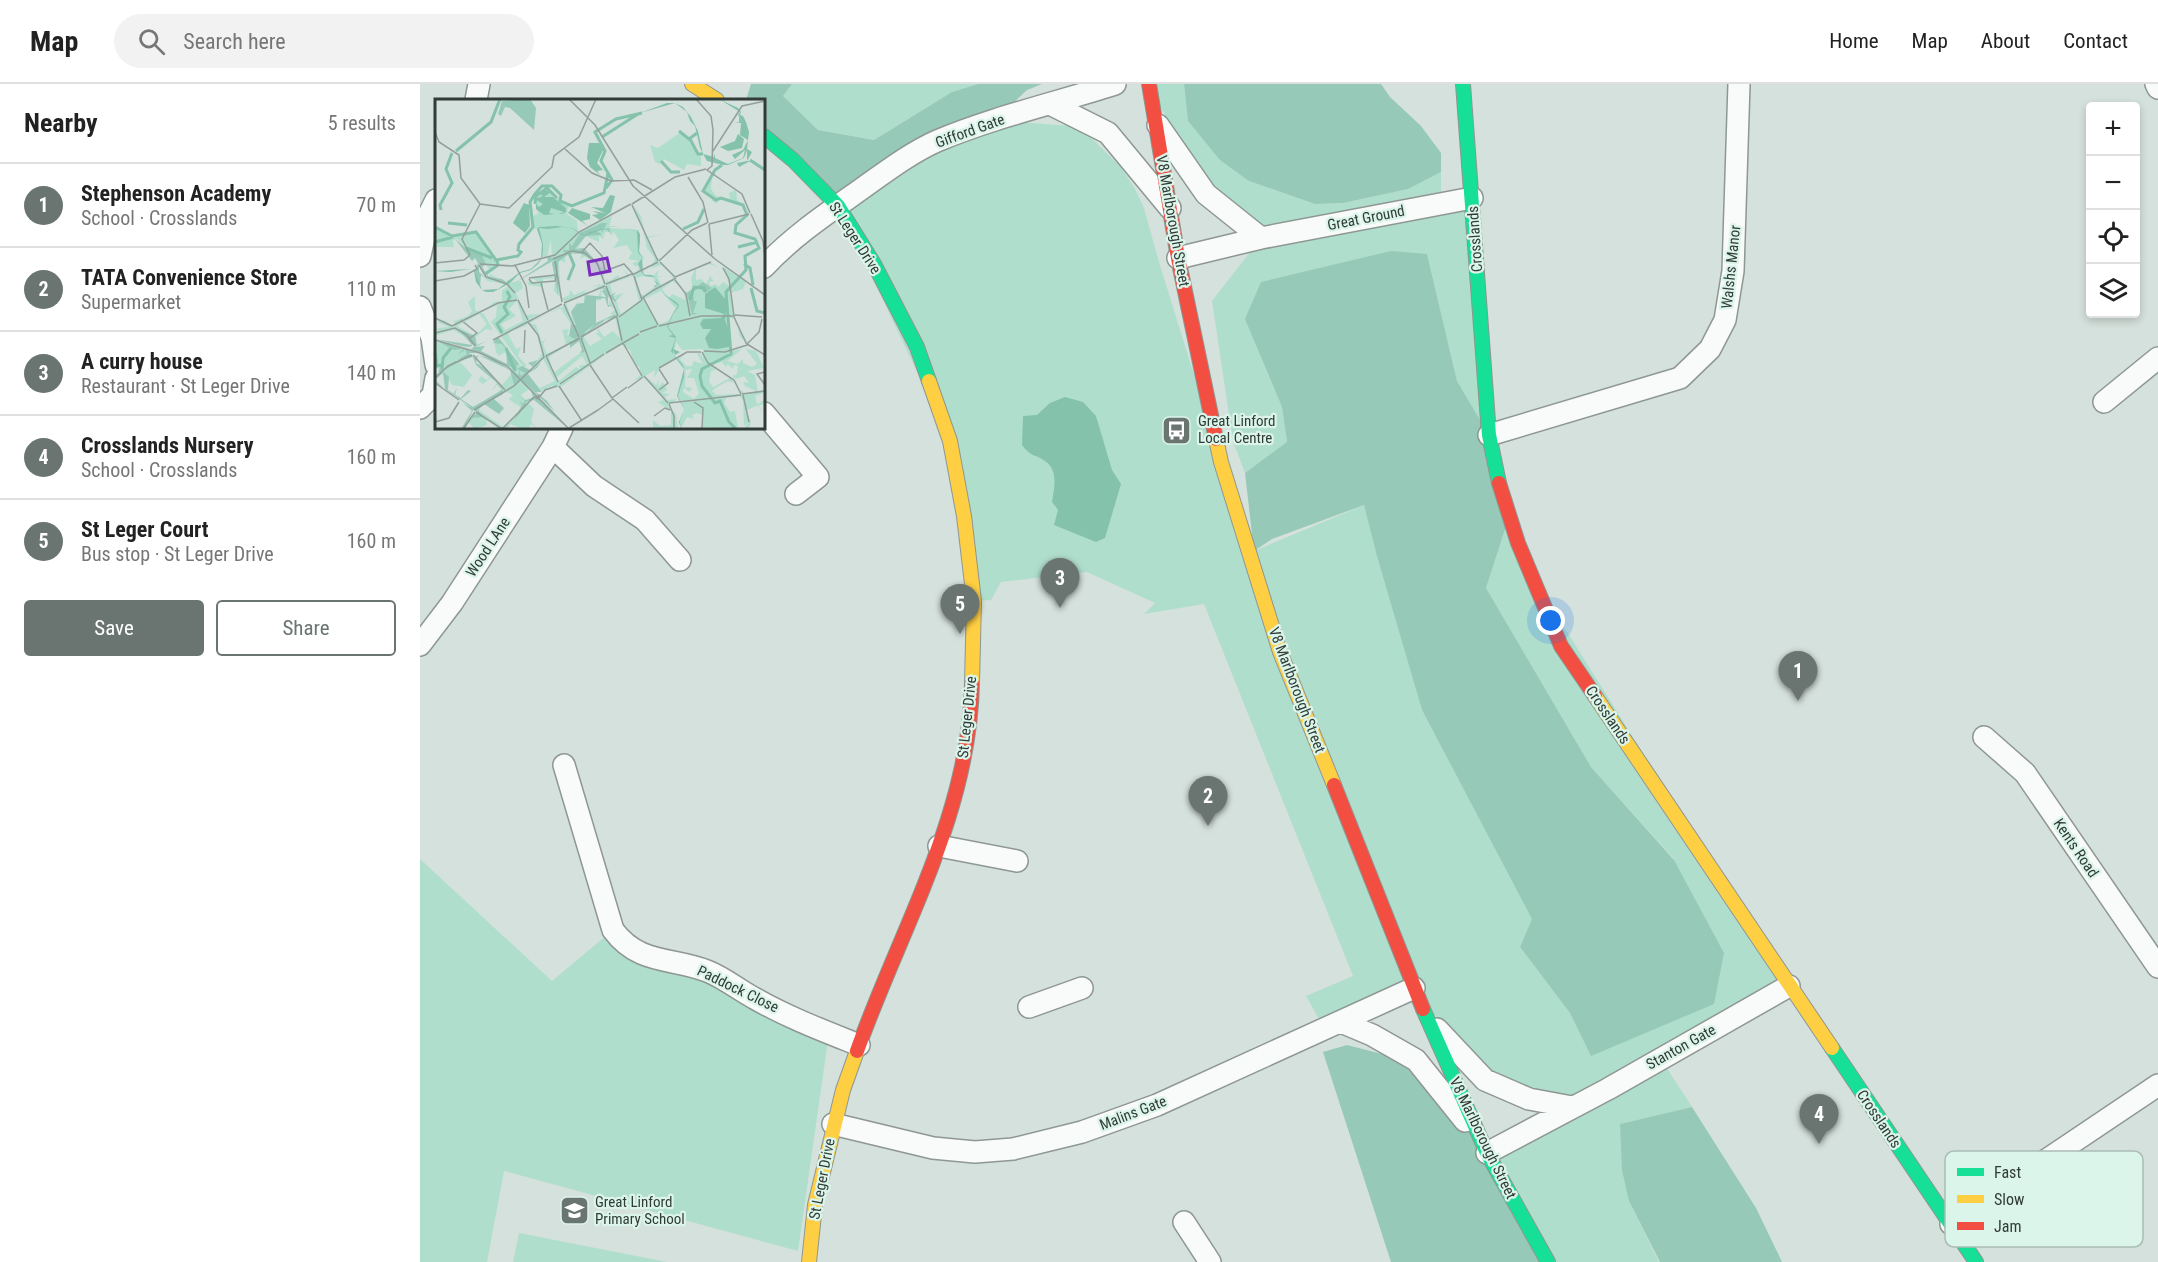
<!DOCTYPE html>
<meta charset="utf-8">
<style>
:root{--surface:#fff;--page:#f2f2f2;--text:#222;--muted:#767676;--line:#e0e0e0;--accent:#6a7571}
body{margin:0;font-family:"Roboto Condensed",sans-serif;background:var(--page);color:var(--text)}
.controls{position:absolute;right:18px;top:18px;display:grid;overflow:hidden;border-radius:6px;box-shadow:0 3px 9px #0003}
.controls button{width:54px;height:54px;display:grid;place-items:center;padding:0;border:0;border-bottom:2px solid var(--line);background:var(--surface);color:var(--text);font:30px sans-serif}
.you{position:absolute;left:1131px;top:537px;width:21px;height:21px;margin:-15px;border:4px solid #fff;border-radius:50%;background:#1a73e8;box-shadow:0 0 0 9px #1a73e833}
.badge{display:grid;place-items:center;width:39px;height:39px;border-radius:50%;background:var(--accent);color:#fff;font-size:20px;font-weight:700}
.pin{position:absolute;translate:-50% -50px;filter:drop-shadow(0 2px 3px #0008)}
.pin::after{content:'';position:absolute;top:32px;width:21px;height:18px;background:inherit;clip-path:polygon(0 0,100% 0,50% 100%)}
.list{margin:0;padding:0;list-style:none}
h2{display:flex;justify-content:space-between;align-items:center;height:78px;margin:0;padding:0 24px;font-size:26px}
h2 small{font-size:20px;font-weight:400;color:var(--muted)}
.list li{display:grid;grid-template-columns:39px 1fr auto;gap:18px;align-items:center;box-sizing:border-box;height:84px;padding:0 24px;border-top:2px solid var(--line)}
.list b{display:block;font-size:22px;white-space:nowrap}
.list p{margin:0;font-size:20px;white-space:nowrap;color:var(--muted)}
.list em{font-size:20px;font-style:normal;color:var(--muted)}
.actions{display:flex;gap:12px;padding:18px 24px}
.actions a{flex:1;padding:14px 0;border:2px solid var(--accent);border-radius:6px;text-align:center;font-size:21px;color:var(--accent)}
.actions .main{background:var(--accent);color:#fff}
.icon{flex:none;width:33px;height:33px;fill:none;stroke:currentColor;stroke-width:2;stroke-linecap:round;stroke-linejoin:round}
.map{position:relative;flex:none;width:1738px;height:1178px;overflow:hidden}
header{display:flex;align-items:center;gap:36px;box-sizing:border-box;height:84px;padding:0 30px;background:var(--surface);border-bottom:2px solid var(--line)}
header strong{font-size:28px}
nav{display:flex;gap:33px;margin-inline-start:auto;font-size:21px}
.search{width:420px;height:54px;background:var(--page);display:flex;align-items:center;gap:15px;box-sizing:border-box;padding:0 21px;border-radius:33px;color:var(--muted);font-size:22px}
main{display:flex}
aside{flex:1;background:var(--surface)}
.map>svg:first-child{display:block}
</style>
<header>
<strong>Map</strong>
<div class="search"><svg class="icon" aria-label="search" viewBox="0 0 24 24"><circle cx="10" cy="10" r="6"/><path d="M15 15l6 6"/></svg>Search here</div>
<nav><a>Home</a><a>Map</a><a>About</a><a>Contact</a></nav>
</header>
<main>
<aside>
<h2>Nearby<small>5 results</small></h2>
<ul class="list">
<li><span class="badge">1</span><div><b>Stephenson Academy</b><p>School · Crosslands</p></div><em>70 m</em></li>
<li><span class="badge">2</span><div><b>TATA Convenience Store</b><p>Supermarket</p></div><em>110 m</em></li>
<li><span class="badge">3</span><div><b>A curry house</b><p>Restaurant · St Leger Drive</p></div><em>140 m</em></li>
<li><span class="badge">4</span><div><b>Crosslands Nursery</b><p>School · Crosslands</p></div><em>160 m</em></li>
<li><span class="badge">5</span><div><b>St Leger Court</b><p>Bus stop · St Leger Drive</p></div><em>160 m</em></li>
</ul>
<div class="actions"><a class="main">Save</a><a>Share</a></div>
</aside>
<div class="map">
<svg width="1738" height="1178" viewBox="0 0 1738 1178">
<rect width="100%" height="100%" fill="#d5e1dc"/>
<path fill="#b0decd" d="M372,0H558L532,8L454,56L398,46L363,12Z
M729,0H764L768,37L829,97L895,120L923,119L987,105L1021,88V119L1052,114L1069,351L1037,297L1007,170L841,273L862,323L867,359L825,389L813,357L792,217L841,154L786,110Z
M575,36L651,42L663,46L701,83L715,105L724,124L739,178L801,378L834,467L944,421L1002,626L1113,835L1100,863L1150,929L1171,971L1254,775L1171,683L1066,504L1089,433L1107,484L1369,902L1241,975L1272,1023L1200,1040L1209,1117L1239,1178H1128L1067,1069L1151,1024L1065,996L994,904L904,944L886,912L933,892L784,520L724,530L735,519L667,488L581,498L571,516L554,517L530,357L418,122Z
M0,775L132,897L193,846L409,949L378,1167L84,1087L67,1178H0Z
M99,1149L247,1178H93Z"/>
<path fill="#96c9b7" d="M331,0H372L363,12L398,46L454,56L532,8L558,0H622L607,6L575,36L418,122L344,52V16H326Z
M764,0H961L970,13L1001,42L1021,69V88L988,105L923,119L895,120L829,97L800,76L768,37Z
M971,167L1007,170L1037,297L1069,351L1089,433L1066,504L1171,683L1254,776L1304,869L1294,920L1171,972L1150,929L1100,863L1112,835L1002,626L957,472L944,421L852,455L834,467L825,389L867,358L862,323L825,235L841,198Z
M927,961L962,970L986,983L1064,1061L1128,1178H971L903,968Z
M1272,1023L1336,1124L1362,1178H1240L1209,1117L1202,1086L1200,1040Z"/>
<path fill="#84c2ac" d="M645,313L663,318L676,332L692,386L701,400L685,454L676,458L634,441L638,426L632,418C634,404 639,387 625,377C614,369 613,375 602,361L603,332L617,331L630,319Z"/>
<g fill="none" stroke-linecap="round" stroke-linejoin="round">
<defs>
<path id="street" d="M1736,0L1738,4
M56,16L59,0
M632,21L688,49L750,124
M738,41L786,110L841,154
M0,172L9,130L16,116
M758,174L841,154L1052,114
M344,183C372,153 406,130 440,106C464,89 490,69 517,57C574,33 636,19 695,0
M0,223L12,254L16,281
M1684,318L1738,274
M0,324L13,311L16,294
M344,329L398,393L376,410
M1069,351L1260,294L1290,265L1305,236L1313,187L1319,0
M133,363L142,344
M0,561L32,519L133,363L174,402L225,436L260,476
M1564,653L1605,689L1738,883
M144,681L193,846C219,881 251,873 287,887C303,893 319,906 334,914C367,933 404,947 439,961
M519,762L597,777
M609,923L662,904
M921,938L952,951L996,976L1045,1037
M1017,945L1065,996L1109,1015L1152,1023
M413,1040L513,1064L555,1068L593,1065L662,1048L737,1021L994,904
M1067,1069L1188,1005L1369,902
M764,1138L790,1178
M1531,1140L1738,1001"/>
<path id="fast" d="M1043,0L1069,351L1079,399
M344,52L373,76L418,122L454,180L497,263L509,297
M1003,925L1067,1069L1128,1178
M1412,964L1556,1178"/>
<path id="slow" d="M272,0L297,16
M509,297L530,357L544,432L554,517L552,599
M796,355L801,378L860,568L914,701
M1175,612L1412,964
M389,1178L395,1121L423,1006L437,967"/>
<path id="jam" d="M729,0L758,174L796,355
M1079,399L1098,459L1141,562L1175,612
M914,701L1003,925
M437,967C480,846 550,730 552,599"/>
</defs>
<use href="#street" stroke="#8e9793" stroke-width="24"/>
<use href="#fast" stroke="#8e9793" stroke-width="16"/>
<use href="#slow" stroke="#8e9793" stroke-width="16"/>
<use href="#jam" stroke="#8e9793" stroke-width="16"/>
<use href="#street" stroke="#f9fafa" stroke-width="21"/>
<use href="#fast" stroke="#16e098" stroke-width="14"/>
<use href="#slow" stroke="#ffcf43" stroke-width="14"/>
<use href="#jam" stroke="#f24e42" stroke-width="14"/>
</g>
<defs>
<symbol id="bus-square" viewBox="-11 -11 22 22"><rect x="-9" y="-9" width="18" height="18" rx="4" fill="#6a7571" stroke="#dcf5ea"/><path d="M-5-6H5V4H4V6H2V4H-2V6H-4V4H-5ZM-3.5-4V0h7V-4ZM-3.5 1.2v1.5H-2V1.2ZM2 1.2v1.5H3.5V1.2Z" fill="#fff"/></symbol>
<symbol id="school-square" viewBox="-11 -11 22 22"><rect x="-9" y="-9" width="18" height="18" rx="4" fill="#6a7571" stroke="#dcf5ea"/><path d="M0-5L7-2L0 1L-7-2ZM-4 1L0 2.5L4 1V4Q0 6-4 4Z" fill="#fff"/></symbol>
</defs>
<g fill-rule="evenodd">
<use href="#bus-square" x="740" y="330" width="33" height="33"/>
<use href="#school-square" x="138" y="1110" width="33" height="33"/>
</g>
<g text-anchor="middle" dominant-baseline="central" stroke-width="4.5" stroke-linejoin="round" paint-order="stroke">
<g font-size="15" fill="#313b37" stroke="#dcf5ea">
<text transform="translate(550 47) rotate(-20)">Gifford Gate</text>
<text transform="translate(946 134) rotate(-11)">Great Ground</text>
<text transform="translate(753 137) rotate(80)">V8 Marlborough Street</text>
<text transform="translate(435 154) rotate(57)">St Leger Drive</text>
<text transform="translate(1055 155) rotate(-94)">Crosslands</text>
<text transform="translate(1311 183) rotate(-84)">Walshs Manor</text>
<text transform="translate(68 463) rotate(-57)">Wood LAne</text>
<text transform="translate(877 606) rotate(69)">V8 Marlborough Street</text>
<text transform="translate(1188 631) rotate(56)">Crosslands</text>
<text transform="translate(547 633) rotate(-84)">St Leger Drive</text>
<text transform="translate(1656 764) rotate(56)">Kents Road</text>
<text transform="translate(318 905) rotate(26)">Paddock Close</text>
<text transform="translate(1261 963) rotate(-29)">Stanton Gate</text>
<text transform="translate(713 1029) rotate(-21)">Malins Gate</text>
<text transform="translate(1459 1035) rotate(56)">Crosslands</text>
<text transform="translate(1063 1054) rotate(64)">V8 Marlborough Street</text>
<text transform="translate(402 1095) rotate(-79)">St Leger Drive</text>
</g>
<g font-size="15" fill="#313b37" stroke="#dcf5ea" text-anchor="start">
<text x="778" y="337">Great Linford<tspan x="778" dy="17">Local Centre</tspan></text>
<text x="175" y="1118">Great Linford<tspan x="175" dy="17">Primary School</tspan></text>
</g>
</g>
<g transform="translate(15 15)">
<rect width="330" height="330" fill="#d5e1dc"/>
<path d="M246,33L266,56V67L252,65L249,71L229,60L225,65L220,63L215,46L223,49ZM277,77L276,90L281,97L295,100L294,94L301,91L302,101L308,105L284,98L282,105L276,101L280,100L269,92ZM111,89L134,107L132,115L142,122L143,133L177,117L174,129L204,131L203,152L209,158L206,166L208,170L215,166L216,167L208,171L209,175L219,176L224,171L222,177L229,178H222L227,187L238,180L236,175L226,166L216,169L220,160L212,149L207,127L200,115L201,113L196,106L197,105L206,117L211,138L230,135L212,139L221,158L226,160L237,148L239,149L222,163L225,164L236,174L250,194L258,189L256,180L260,169L256,172L252,173L257,170L275,163L283,168L274,165L261,169V181L267,180L271,186L275,177L279,182L274,183L275,187L281,185L283,188L288,183L295,187L287,167L311,183L308,190L295,194L301,226L314,245L305,238L300,220L292,218L296,252L307,250L292,262L303,265L308,260V264L317,268L322,265L311,250L321,252L329,269L312,272L320,276L323,293L310,287L308,283L314,284L309,277L301,280L297,277L302,275L303,267L299,266L298,270L293,265L291,268L287,263L276,266L281,271L276,272L274,283L278,288L295,279L299,284L293,282L282,288L277,292L281,296L305,295L306,291L311,295L330,293L320,297L322,306L330,300V305L322,307L327,310L328,311L321,307L310,312L316,322L314,330H309L314,322L309,327L308,301L304,297L291,299L289,304L295,313L300,312L303,330L268,328L267,316L262,314L257,316L259,320L252,318L246,330L245,322L249,311L243,297L249,270L242,260L225,269L219,279L220,271L210,277L221,286L224,281L223,288L228,283L232,291L227,294L235,295L230,298L232,301L242,300L233,307L241,315L243,330H218V321L225,327L236,326V312L223,303L229,301L210,278L199,281L206,276L204,267H200L195,251L185,245L141,277L138,275L140,278L124,289L117,287L107,292L105,289L120,282L108,260L94,274L98,268L94,263H101L108,253L103,237L94,225L80,231L82,227L73,235L81,250L86,248L83,257L92,267L88,268L56,223L61,218L62,206L50,211L59,203L67,202V192L74,186L52,182L43,165L45,169L46,166H47L49,175L57,181H64L54,178L55,175L71,184L86,182L88,189L81,194L91,216L105,215L93,221L96,222L128,208L130,203L119,192L120,179L108,180V188L93,186L92,182L106,185L96,178L120,177L117,162L133,154L145,152L155,157L171,173L168,177L171,185L172,179L173,183L183,176L186,180H188L192,176L188,170L193,175L194,178L207,172L202,173L205,165L201,168L197,164L204,162L193,160L197,154L192,146L178,149L184,141L179,133L176,137V133H170L168,140L164,137V143L150,137L142,150L135,151L117,160L116,141L112,158H107L108,145L102,130L98,129V117L103,115L100,99ZM147,154L145,160L152,156L165,169L163,173L169,182L166,187L164,185L156,189L165,186L158,191L166,189L163,198L149,196L157,192L148,194L153,190L139,196L135,191L134,196L126,200L124,164L125,161L130,164V156ZM198,177L204,202L186,215L181,202L189,194L178,197L182,200H178L181,209L173,196V193L178,196L175,185ZM209,177L219,179L223,185L209,196L205,195L201,179ZM238,182L246,188L251,201L237,195L234,199L229,193L227,190ZM167,188L175,201L173,206L180,210L175,215H181L161,225L160,202L166,201ZM226,192L241,210L233,222L224,225L209,200ZM149,196V204H142L136,212L137,221L131,203ZM82,202L88,222L70,231L66,225L81,217L74,210ZM125,208L144,238L132,236L134,230L127,231L131,245L112,255L108,245L111,240L107,243L101,226L95,224ZM180,219L185,239L178,232L169,238L162,228L163,234H160L167,240L155,247L148,237L165,223ZM139,242H144L148,252L118,274L114,258ZM241,243L247,251L268,250V259L265,254L262,255L268,265L259,262L257,267H251L245,260L251,254L242,260L239,255ZM147,257L152,265L144,267L146,271L141,268L124,282L121,279ZM257,270L252,279H259L264,294L259,300L248,293L249,289L254,293L257,289L250,288L251,271ZM0,128L18,138L43,134L62,161L63,165L56,168L61,169L52,176L54,170L44,153L31,149L22,140L18,141L19,148H0ZM40,197V211L49,215L58,231L51,230L38,240L40,237L30,238L18,231L0,237L3,229L14,228L2,223L9,221L20,229L19,222L33,217L37,212L33,203ZM44,215L52,225L43,234L38,236L22,227ZM59,241H66L92,275L86,279L94,290L86,296L99,310L96,322L102,330L96,325L94,330H88L75,325L73,330H66L51,320L52,326L40,330L33,323L42,310L67,290L57,278L48,285L43,281L46,277L52,281L56,278L37,258L25,263L37,276L29,288L17,286L8,270L5,272L1,267V243L31,252L67,286L78,273L71,265L74,262L70,253L64,257L61,253ZM72,293L78,296L74,300L79,304L86,308L90,304L78,319L68,328L43,310L55,300Z" fill="#b0decd" fill-rule="evenodd"/>
<path d="M95,0L101,9L99,31L75,9L70,8L66,17L63,15L67,2ZM167,124H172L169,130L174,129L176,135L172,131H163L162,133L166,134V136L151,137L140,150L149,149L162,163L154,156L140,152L136,154L143,153L151,155L159,163L147,155L135,154L123,163V196L117,164L121,160L78,185L113,162L112,157L118,159L130,154L128,151L131,147L129,151H134V144L137,147L145,134ZM20,140L31,149L46,154L51,165L47,168L54,178L67,180L71,183L76,180L74,184L54,180L44,165V173L53,181L46,176L45,187L40,172L43,164L40,159L37,162ZM268,183L277,189L270,194L265,189L258,192L259,202H262L258,214H263L257,216L252,194ZM165,189H170L176,196L181,193L178,197L181,201L184,197L181,202H180L184,206L173,197V206H177L173,208L170,199L161,200V224L180,215V218L170,220L168,223L153,233L160,225L150,233L148,240L144,237L150,253L145,254L147,251L144,242L135,249V243L129,244L141,241L134,237L136,225L141,226L136,213L142,205L149,204L151,196L171,198L167,192L170,190ZM23,230L40,237L42,246L52,242L40,248L50,247L46,252L72,265L71,250L67,245L58,244L63,238L84,265L82,266L81,273L84,276V271L86,277L90,274L82,270L87,267L95,271L98,268L93,264L103,261L98,267L97,271L106,263L102,269L89,277L93,275L107,293H101L112,302L120,313L86,280L133,329L99,301L90,303L92,306L79,321L87,306L84,302L88,305L90,301L81,296L79,290L81,296L91,301L98,298L96,292L85,281L79,286L75,271L43,256L41,264L50,269L68,291V295L59,300L69,309L64,315L49,305L43,311L48,318L36,319L43,313L38,311L30,330H26L37,312L28,304L37,309L10,290L8,274L0,281L9,289L0,284V276L6,273L3,274L6,267L9,270L20,262H25L8,272L14,278L13,291L19,295L22,288L20,296L26,299L33,291L36,292L26,300L38,308L67,291L62,285L56,293L62,284L41,266L38,258L22,261L32,255L30,251L22,256L28,250L19,251L0,241L42,254H34L39,259L43,256L60,261L85,277L80,272V270L36,250L40,247L38,244L37,247L34,248L26,247L0,240L37,246Z" fill="#96c9b7"/>
<path d="M284,0L303,9L306,13L305,16L308,17L311,23L314,33L312,50L317,53L312,62H315L304,68L302,64L312,62V51L309,59L293,66H288L272,62L265,49L260,27L255,22L252,13L240,4L205,14L232,4H240L248,8L256,18L263,32L268,55L279,58L280,54V59L293,65L308,59L310,51L300,60L297,56L308,51L313,41L305,36L306,24L299,23H304V18L309,25L303,16L305,13ZM303,35L309,40L307,49L293,52L285,48L300,42ZM154,44H164L168,51L162,64L168,71L162,72L165,76L155,68L152,59ZM109,91L116,93L109,98H118L131,109V113L127,115H124L129,113L116,109L114,114L120,115L109,116L101,110V105L104,108L108,105L100,100L108,97L105,95ZM175,96L180,97L176,113L165,121L157,116L164,115L157,112L170,114L156,108L168,109ZM89,104L94,106L95,127L90,134L78,124ZM137,109L155,115V120L147,122L153,127L133,114ZM122,127L137,129L149,136L155,133L178,127L199,131L203,132L205,135V142L204,152L207,159L208,174L210,176H216L220,178L229,195L241,203L244,206L243,209L238,215L233,228L241,238V240L238,250L245,253L240,256L238,251V255L247,265L249,269V278L243,297L249,310L245,322L246,330L244,323L249,310L242,297L249,270L240,258L236,252L241,239L233,237L238,236L232,228L238,214L243,207L230,196L223,185L221,188L218,187L222,186L218,179L223,185L220,178L210,177L207,174L203,165L207,159L203,153L202,132L179,127L167,130L168,134L166,131L149,137L136,129L127,128L113,130L104,129L108,145V152L107,159L106,161L103,165L96,171L85,174L75,184L64,190L58,193H51L47,191L41,183L39,172L36,170L15,173L0,172L36,170L40,172L47,191L63,190L85,173L96,170L106,160L107,145L102,130L104,128ZM280,188L292,202L290,221L295,235L294,248L282,250L274,249L270,239L276,230H268L265,225L268,220L286,219L289,215L270,209V195Z" fill="#84c2ac"/>
<path fill="none" stroke="#84c2ac" stroke-width="3" d="M244,32L254,40L262,34M167,38L203,15M255,40L263,55H268M21,52L56,23L65,0M315,61L330,71M226,62L236,73H245M287,66L280,71L268,92L281,101L286,99L308,106L312,116L301,126L300,134L320,140L324,149L310,157L311,171L291,193L296,255L267,270L265,277L267,287L280,304L285,302L294,323L301,330M171,89L177,81L173,74M100,105L101,97L112,89L122,99M6,111L5,106L17,84L11,70L17,54M13,124L32,126M0,128L17,137L41,133L61,161L83,157L86,153L83,151L84,145L98,128L95,103L100,95L107,87H117L126,96L125,102L137,107L169,94L173,74L166,62L170,52L160,33L181,20L207,14M248,130L263,123L269,110M0,143L18,138M303,148L323,143M31,149L57,159M309,165L315,169L318,186M50,175L63,166L62,161M133,181L139,166L134,154M316,189L322,212L330,214M255,201L259,188L269,189L270,193M67,234L62,225L73,215L69,208L75,198L72,192M71,249L80,272M0,254L2,267L7,266M7,270L8,259L16,249"/>
<path fill="none" stroke="#939f9a" stroke-width="1.5" d="M134,0L160,26L198,87L280,160L330,196M261,0L276,17L278,31L277,67L272,71L307,95L315,114M0,33L4,43L24,56L26,79L45,105M130,50L157,74L176,82L199,81L217,91M278,52L307,7L330,2M253,78L268,103L273,124M45,105L74,109L117,68L119,57L144,38L161,0M197,105L240,78L271,70M197,106L223,162M316,115L328,142L330,158M274,125L277,156M274,125L314,115M147,153L155,144L167,157L170,172L189,165L198,175M35,156L27,140L45,105M118,160L137,152L150,154L162,164L170,185M120,162L127,203M224,162L257,131L272,124M223,163L197,176L223,163M225,163L240,178M0,164L29,161L35,156M45,165L77,167L120,156L144,133L196,105M44,166L51,178L72,185L80,194M80,166L91,187L94,209M288,169L294,180L299,217M199,177L207,201M240,178L276,163M94,179L120,176M94,180L97,184L120,182L122,173M240,181L251,195L255,217M0,182L29,177L42,170L40,166M106,184L113,211M171,185L197,175M171,187L183,217M208,198L223,226M207,199L219,191L241,179L238,181M83,201L93,221M129,204L170,187M129,205L144,238M300,216L327,218M182,218L187,242M184,218L207,201M0,219L17,227M327,220L324,233L312,245L330,256M26,221L42,234L35,239M17,227L63,204L82,201M224,227L266,217H300M205,233L222,227M0,234L20,229L32,236L40,247M146,238L182,217M146,239L155,264M0,241L45,254L72,267L134,330M58,241L127,205M188,244L207,277M188,244L204,235M269,252L290,253L312,246L299,218M267,253L273,264L299,281L306,295M89,254L90,231M171,254L188,244M38,256L70,291M111,257L145,239M111,257L123,283M155,266L177,299L204,324M224,269L252,253H266M330,273L322,275L330,286M209,277L233,304M0,279L13,267L37,256M0,284L24,301M125,285L169,255M124,287L147,322M193,289L208,278M224,291L233,284L224,270M307,295L330,292M106,296L100,298L103,300L110,291L122,287M308,296L314,323M177,299L192,288M259,303L268,309L267,330M234,304L306,296M234,305L239,317V330M39,311L79,287L109,258L103,236L93,223M163,311L178,300M41,313L67,330M219,317L230,309L235,311M0,323L14,319L24,303M29,329L40,313M134,329L163,311M67,330L99,298"/>
<path fill="#7b2cbf" fill-opacity="0.15" stroke="#7b2cbf" stroke-width="3" d="M172,159L175,172L155,176L153,163Z"/>
<rect width="330" height="330" fill="none" stroke="#313b37" stroke-width="3"/>
</g>
<rect x="1525" y="1067" width="198" height="96" rx="9" fill="#dcf5ea" stroke="#a9bdb4" stroke-width="1.5"/>
<rect x="1537" y="1084" width="27" height="8" fill="#16e098"/>
<rect x="1537" y="1111" width="27" height="8" fill="#ffcf43"/>
<rect x="1537" y="1138" width="27" height="8" fill="#f24e42"/>
<g font-size="16" fill="#313b37">
<text x="1574" y="1094">Fast</text>
<text x="1574" y="1121">Slow</text>
<text x="1574" y="1148">Jam</text>
</g>
</svg>
<div class="controls">
<button>+</button>
<button>−</button>
<button><svg class="icon" aria-label="locate" viewBox="0 0 24 24"><circle cx="12" cy="12" r="6"/><path d="M12 2v4M12 18v4M2 12h4M18 12h4"/></svg></button>
<button><svg class="icon" aria-label="layers" viewBox="0 0 24 24"><path d="M12 4l9 5-9 5-9-5zM3 14l9 5 9-5"/></svg></button>
</div>
<div class="you"></div>
<div class="pin badge" style="left:1378px;top:617px">1</div>
<div class="pin badge" style="left:788px;top:742px">2</div>
<div class="pin badge" style="left:640px;top:524px">3</div>
<div class="pin badge" style="left:1399px;top:1060px">4</div>
<div class="pin badge" style="left:540px;top:550px">5</div>
</div>
</main>
